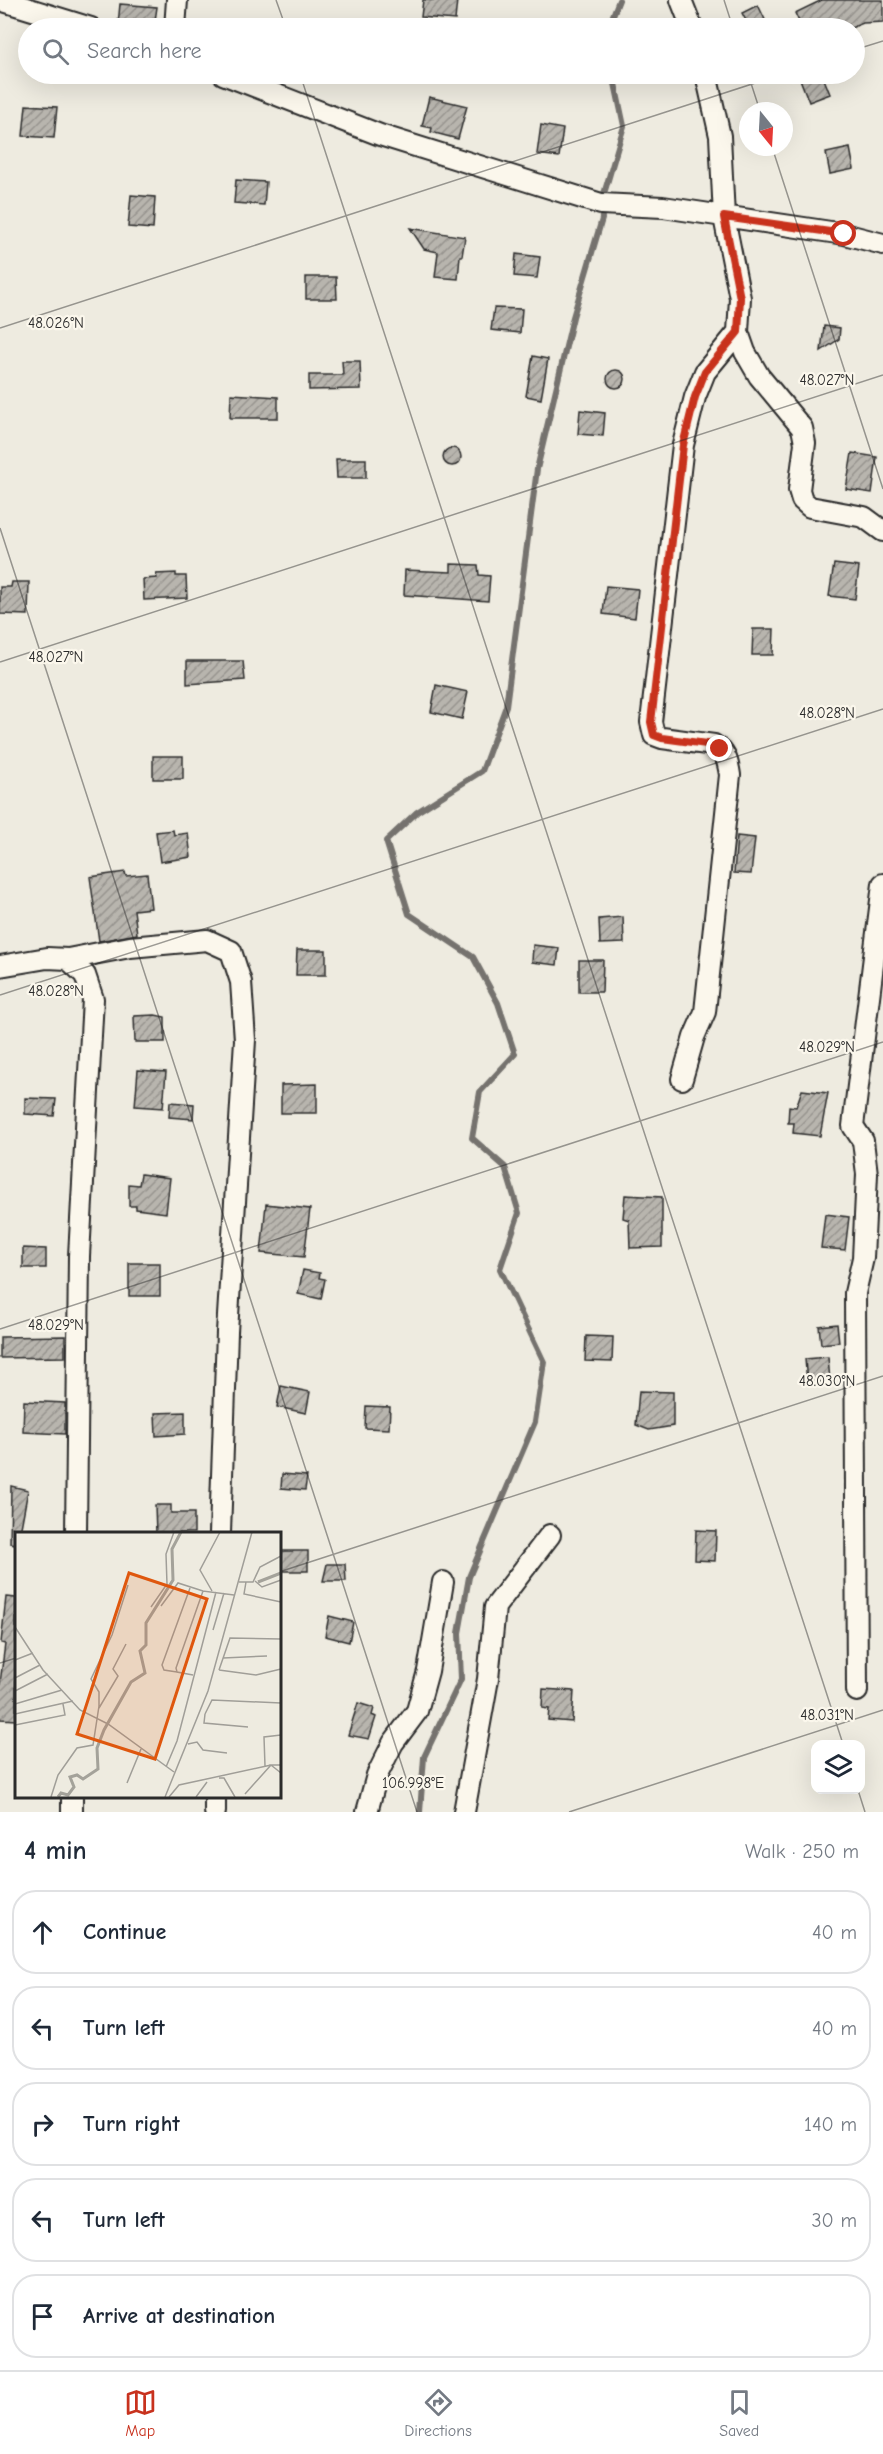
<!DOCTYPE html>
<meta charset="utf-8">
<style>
:root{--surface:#fff;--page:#f6f6f7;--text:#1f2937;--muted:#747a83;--line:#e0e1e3;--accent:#c8321e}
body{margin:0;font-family:"Comic Neue",sans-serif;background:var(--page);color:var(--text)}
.controls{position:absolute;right:18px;bottom:18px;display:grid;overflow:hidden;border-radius:12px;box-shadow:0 6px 24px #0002}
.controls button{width:54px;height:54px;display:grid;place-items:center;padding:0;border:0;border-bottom:2px solid var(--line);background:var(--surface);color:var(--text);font:30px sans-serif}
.compass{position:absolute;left:739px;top:102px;width:54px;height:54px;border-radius:50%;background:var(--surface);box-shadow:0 6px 24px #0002;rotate:162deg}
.stop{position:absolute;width:18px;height:18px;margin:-14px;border:4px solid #c8321e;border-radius:50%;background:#fff}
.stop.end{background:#c8321e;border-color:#fff;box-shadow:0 2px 6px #0008}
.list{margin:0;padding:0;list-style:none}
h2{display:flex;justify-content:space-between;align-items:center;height:78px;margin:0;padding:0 24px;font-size:26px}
h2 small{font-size:20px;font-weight:400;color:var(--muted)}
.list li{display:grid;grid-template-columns:39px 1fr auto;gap:18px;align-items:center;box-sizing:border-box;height:84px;margin:0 12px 12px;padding:0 12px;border:2px solid var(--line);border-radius:24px}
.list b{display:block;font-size:22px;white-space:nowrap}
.list em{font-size:20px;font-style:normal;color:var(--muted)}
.icon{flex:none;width:33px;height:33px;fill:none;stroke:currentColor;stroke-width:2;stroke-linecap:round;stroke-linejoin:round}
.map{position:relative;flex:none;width:883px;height:1812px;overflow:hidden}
.search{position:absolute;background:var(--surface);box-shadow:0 6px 24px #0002;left:18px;right:18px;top:18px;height:66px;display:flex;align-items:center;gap:15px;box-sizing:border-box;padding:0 21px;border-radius:33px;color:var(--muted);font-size:22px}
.sheet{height:558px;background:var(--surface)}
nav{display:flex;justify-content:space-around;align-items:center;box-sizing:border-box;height:84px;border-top:2px solid var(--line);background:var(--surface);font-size:16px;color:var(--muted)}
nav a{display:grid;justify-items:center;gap:3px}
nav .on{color:var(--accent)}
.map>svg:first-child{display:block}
</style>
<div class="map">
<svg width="883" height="1812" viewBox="0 0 883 1812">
<defs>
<pattern id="building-hatch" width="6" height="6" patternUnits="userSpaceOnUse" patternTransform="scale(1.5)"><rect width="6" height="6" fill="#b8b5ae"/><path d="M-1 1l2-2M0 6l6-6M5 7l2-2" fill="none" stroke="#96938e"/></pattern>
</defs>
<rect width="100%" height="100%" fill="#eeebe0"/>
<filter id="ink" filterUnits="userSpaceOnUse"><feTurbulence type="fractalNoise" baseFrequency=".0167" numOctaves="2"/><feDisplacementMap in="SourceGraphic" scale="12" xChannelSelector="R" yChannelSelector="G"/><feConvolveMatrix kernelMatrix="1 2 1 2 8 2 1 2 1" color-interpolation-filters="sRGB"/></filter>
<g filter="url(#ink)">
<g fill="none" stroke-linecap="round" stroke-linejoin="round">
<path stroke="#74726e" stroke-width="6" d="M608,28L619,0
M420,1812L424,1757L461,1679L459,1633L469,1577L535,1422L544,1362L500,1269L519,1213L505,1167L472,1138L480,1092L515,1054L498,1003L473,957L409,914L386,841L417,812L482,771L506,706L537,469L573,317L602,219L601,204L624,126L613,74"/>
</g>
<path fill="url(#building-hatch)" stroke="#2b2b2b" stroke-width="1.5" d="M423,0H457L455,20L421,17Z
M822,0H883V22L863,23L851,28H802L795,13Z
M120,4L157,7L154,28L118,25Z
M758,5L769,28H750L742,13Z
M798,74H822L830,94L809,102Z
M429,97L467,106L458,139L431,132L432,128L422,126Z
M26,105L57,107L54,138L23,136Z
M541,125L563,129L559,157L537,154Z
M850,148L854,169L830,174L826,153Z
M236,180L266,182L264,205L234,203Z
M131,195L155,197L153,229L128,227Z
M410,228L465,237L462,256H460L458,279L435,277L438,252L424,249Z
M516,254L540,257L537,278L514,276Z
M306,277H336L337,299H306Z
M494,308L522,309L520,333L491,330Z
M824,326L840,328L839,339L821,351Z
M533,356L548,359L541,399L526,396Z
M342,361H360L361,389L309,390V375H343Z
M607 379a9 9 0 1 1 18 0a9 9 0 1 1-18 0Z
M231,394L278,397V418H230Z
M580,410L605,413L603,436L578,434Z
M443 457a9 9 0 1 1 18 0a9 9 0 1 1-18 0Z
M852,453L877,457L872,493L846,489Z
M336,459H366V478H337Z
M451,564L478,565L479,575L490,576L488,601L404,595L405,570L451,572Z
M834,564L859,567L855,599L829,596Z
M176,573V576H186L187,598L144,600L143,579L157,578L156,574Z
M12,582H29L28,615L0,614V587H11Z
M606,586L638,589L635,618L603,614Z
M753,629H774L773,655H752Z
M187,661H243L245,680L187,684Z
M436,685L468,692L462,719L431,712Z
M153,756H183V779H153Z
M173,830L174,835L188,833L191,857L160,862L156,832Z
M737,836L755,838L751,874L734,873Z
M125,872L126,876L147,874L151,908L134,910L137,934L99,941L90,877Z
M623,917L624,943L600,944L599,919Z
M533,945L559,948L557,965L532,962Z
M297,950H326V975H296Z
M579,960H603L602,992H579Z
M155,1015L165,1017V1042H135L134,1016Z
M138,1070L166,1072L163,1108L135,1106Z
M317,1084V1113H281V1085Z
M802,1090L828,1093L820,1136L793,1133L794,1123H788L789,1106L796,1107Z
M25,1098L56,1099L54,1116L25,1114Z
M170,1102L194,1104L193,1119L169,1117Z
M141,1174L170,1178L166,1213L136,1209V1206H129V1184L139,1185Z
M625,1195L662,1197V1247L630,1248L629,1220L623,1218Z
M266,1204L310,1209L304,1257L261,1253Z
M825,1214L849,1217L845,1250L821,1248Z
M23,1248L46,1249V1268H23Z
M129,1263H160V1296H129Z
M303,1270L320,1273L319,1278L325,1279L321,1299L298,1294Z
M837,1324L839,1342L821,1344L819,1326Z
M65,1336V1357L0,1358V1337Z
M586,1336L613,1337L612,1362L585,1361Z
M828,1357L830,1381L807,1383L805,1359Z
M281,1386L310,1392L306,1413L277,1407Z
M639,1391L673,1392V1426L649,1430L636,1425Z
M24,1401L65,1403V1434L23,1432Z
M366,1406L390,1407L389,1429L365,1428Z
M185,1412V1434L156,1436L155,1413Z
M282,1474L307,1476L305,1490L281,1488Z
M11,1486L28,1490L20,1533H16V1544L10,1543Z
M155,1505H171V1513H194V1533H156Z
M696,1530L716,1531L715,1561L695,1560Z
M279,1551H308V1571H279Z
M327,1564H345L346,1581H323Z
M6,1597L16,1598V1720L0,1719V1683L5,1644L1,1643Z
M329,1616L353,1622L349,1642L325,1636Z
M543,1689L574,1691L572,1722L548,1720L549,1709L542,1708Z
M358,1703L374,1708L372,1715L376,1717L369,1739L348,1735Z"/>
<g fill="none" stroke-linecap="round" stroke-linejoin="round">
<defs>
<path id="minor" d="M0,0L91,28
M681,0L692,28
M175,28L177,0
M223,74L380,135L601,204L663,207L844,234L883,244
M706,74L720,136L724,217L740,298L738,332L745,352L759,376L802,428L805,443L799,490L802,500L810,507L864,517L883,531
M68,959L130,947L207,940L231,951L241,982L245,1040L227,1332L220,1533
M0,966L47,958L68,959L85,975L93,999L79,1256L76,1533
M682,1079L694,1037L705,1012L730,775C728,762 726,752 714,745L662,738L654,735L651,722L683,445L695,397L705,372L738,332
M857,1691L855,1293L863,1258L867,1174L863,1141L853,1126L883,884
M72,1812V1796
M215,1812V1796
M367,1812L377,1775L393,1743L417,1711L428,1671L443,1582
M464,1812L488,1679L495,1607L550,1535"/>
</defs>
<use href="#minor" stroke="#2b2b2b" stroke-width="24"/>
<use href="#minor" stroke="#fbf7ec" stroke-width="20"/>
</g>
</g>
<g fill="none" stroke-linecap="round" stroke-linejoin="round" filter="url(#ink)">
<path stroke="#c8321e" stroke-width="8" d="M720,749L714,745L662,738L654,735L651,722L683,445L695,397L705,372L738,332L740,298L724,217L844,234"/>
</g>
<path fill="none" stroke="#2b2b2b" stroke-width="1.5" stroke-opacity="0.45" d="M276,0L286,28M724,0L733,28M854,50L883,41M300,74L843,1744M748,74L760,111M772,147L883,489M0,328L783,74M0,528L417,1812M0,662L883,375M0,995L883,709M0,1329L883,1042M279,1572L883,1376M0,1663L16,1658M858,1790L865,1812M569,1812L883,1710"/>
<g transform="translate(15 1532)">
<rect width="266" height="266" fill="#eeebe0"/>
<path fill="none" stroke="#a4a29a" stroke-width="3" d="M243,50L266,41M43,265L46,261L53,263L59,255L55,245L62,243L68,247L83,237L82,216L89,198L116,150L130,141L125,119L131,113V91L158,48L157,17L166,0"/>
<path fill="none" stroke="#a09e98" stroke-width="1.5" d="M240,49L247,55L266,48M224,50H238L245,35L266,24M231,50L229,62L266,70M197,59L185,38L205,0M146,74L163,51L188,59M136,75L152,52L151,22L159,0M0,95L28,138L65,178L93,192L159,240M198,98L209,61M208,126L252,124M0,128L18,121M204,138L215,106L266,107M204,138L241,143L266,137M162,140L149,138L147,133L175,56M178,143L162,140L161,136L188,59L219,63M0,146L25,133M0,159L33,142M0,172L47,158M84,176L103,144L98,137L111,112M0,182L58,169M190,182L197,168L266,171M190,182L189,191L233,195M0,193L50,183L48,172M173,212L182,210L188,218L212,221M266,233H256L266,241M250,234L249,205L266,203M151,235L162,209L201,60M204,246H209L220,265M112,251L126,217M230,262L256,233M36,265L43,243L62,216L78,213L84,174V160L76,147L97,103L113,53M150,265L193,159L237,0M154,265L164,253L256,233M181,265L192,250"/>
<path fill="#df570e" fill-opacity="0.15" stroke="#df570e" stroke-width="3" d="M114,41L192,67L140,227L62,202Z"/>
<rect width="266" height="266" fill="none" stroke="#2b2b2b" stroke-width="3"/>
</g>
<g font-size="15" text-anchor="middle" fill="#2b2b2b" stroke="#fbf7ec" stroke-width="4.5" stroke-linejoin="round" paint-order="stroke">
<text x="56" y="328">48.026°N</text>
<text x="827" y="385">48.027°N</text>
<text x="56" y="662">48.027°N</text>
<text x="827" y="718">48.028°N</text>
<text x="56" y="996">48.028°N</text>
<text x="827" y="1052">48.029°N</text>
<text x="56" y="1330">48.029°N</text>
<text x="827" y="1386">48.030°N</text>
<text x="827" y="1720">48.031°N</text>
<text x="413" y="1788">106.998°E</text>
</g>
</svg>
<div class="controls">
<button><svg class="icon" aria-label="layers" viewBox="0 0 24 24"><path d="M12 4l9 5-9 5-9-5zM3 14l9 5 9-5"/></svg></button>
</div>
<svg class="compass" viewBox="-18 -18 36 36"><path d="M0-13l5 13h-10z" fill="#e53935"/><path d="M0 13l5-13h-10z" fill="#747a83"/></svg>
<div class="stop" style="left:844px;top:234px"></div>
<div class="stop end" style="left:720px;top:749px"></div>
<div class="search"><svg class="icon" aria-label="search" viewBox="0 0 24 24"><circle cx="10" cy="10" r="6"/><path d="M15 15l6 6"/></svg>Search here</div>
</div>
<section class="sheet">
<h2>4 min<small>Walk · 250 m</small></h2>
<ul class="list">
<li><svg class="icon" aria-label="ahead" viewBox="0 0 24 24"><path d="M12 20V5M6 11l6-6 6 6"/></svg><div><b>Continue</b></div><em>40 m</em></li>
<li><svg class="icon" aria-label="left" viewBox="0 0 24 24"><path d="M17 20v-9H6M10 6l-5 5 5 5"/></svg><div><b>Turn left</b></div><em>40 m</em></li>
<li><svg class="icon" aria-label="right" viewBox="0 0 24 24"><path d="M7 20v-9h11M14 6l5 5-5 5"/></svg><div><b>Turn right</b></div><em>140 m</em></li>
<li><svg class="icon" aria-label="left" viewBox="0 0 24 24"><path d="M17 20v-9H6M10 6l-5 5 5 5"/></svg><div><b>Turn left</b></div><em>30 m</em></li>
<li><svg class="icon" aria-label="arrive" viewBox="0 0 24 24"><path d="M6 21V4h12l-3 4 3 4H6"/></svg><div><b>Arrive at destination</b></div></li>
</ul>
</section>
<nav>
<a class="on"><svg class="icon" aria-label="map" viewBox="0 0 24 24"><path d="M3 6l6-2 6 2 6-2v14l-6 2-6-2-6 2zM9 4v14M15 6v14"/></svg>Map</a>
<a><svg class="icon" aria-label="directions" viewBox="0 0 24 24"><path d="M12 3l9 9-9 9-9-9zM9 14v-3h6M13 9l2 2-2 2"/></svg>Directions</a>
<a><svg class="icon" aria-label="saved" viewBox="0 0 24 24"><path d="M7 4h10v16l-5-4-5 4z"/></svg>Saved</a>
</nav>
